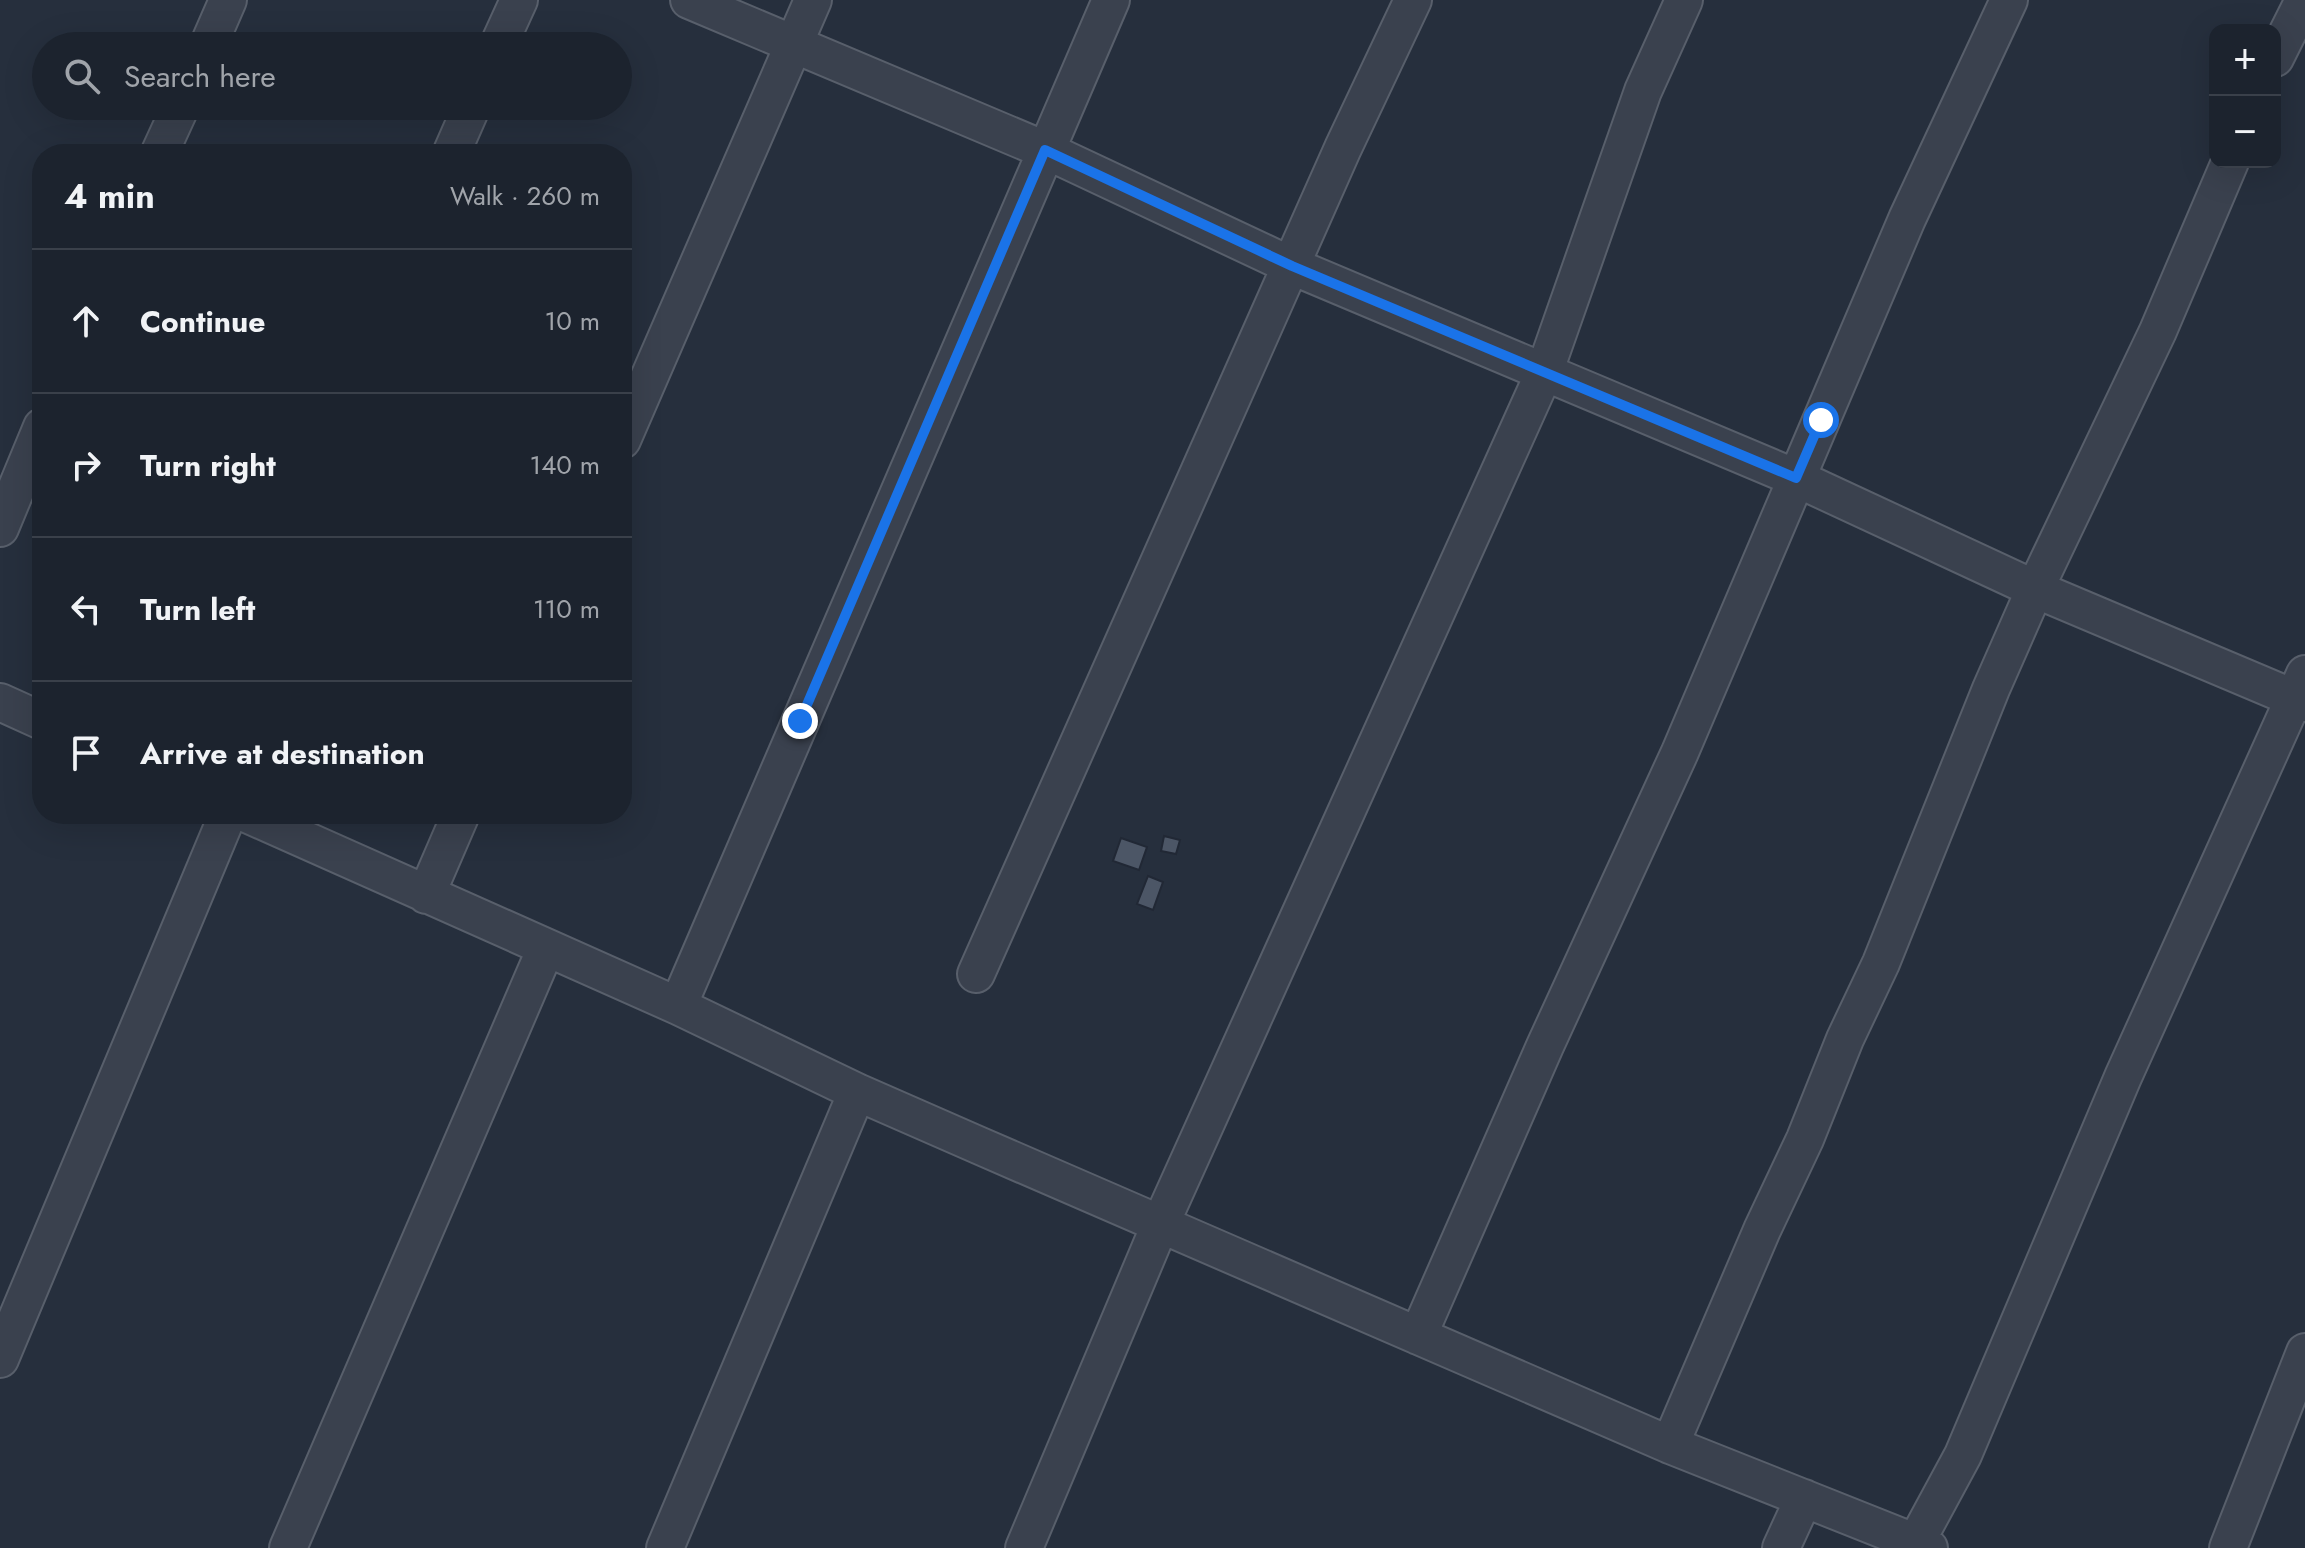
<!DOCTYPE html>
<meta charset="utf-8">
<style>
:root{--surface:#1c232e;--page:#292f3a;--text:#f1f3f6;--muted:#a0a4aa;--line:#3a404a}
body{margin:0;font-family:Jost,sans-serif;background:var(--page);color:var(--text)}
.controls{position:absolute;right:24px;top:24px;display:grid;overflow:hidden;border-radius:16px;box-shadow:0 8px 32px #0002}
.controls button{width:72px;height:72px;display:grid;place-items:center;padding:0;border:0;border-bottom:2px solid var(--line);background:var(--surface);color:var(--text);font:40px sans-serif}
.stop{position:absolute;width:24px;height:24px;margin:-18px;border:6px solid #1a73e8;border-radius:50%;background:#fff}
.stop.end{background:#1a73e8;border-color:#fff;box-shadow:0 2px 8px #0008}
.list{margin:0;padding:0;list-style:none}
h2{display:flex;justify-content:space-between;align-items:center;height:104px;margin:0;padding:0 32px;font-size:34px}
h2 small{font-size:26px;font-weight:400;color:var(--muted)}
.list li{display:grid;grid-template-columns:52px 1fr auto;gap:24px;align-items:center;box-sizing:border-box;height:144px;padding:0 32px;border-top:2px solid var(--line)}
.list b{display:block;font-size:30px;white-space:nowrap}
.list em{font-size:26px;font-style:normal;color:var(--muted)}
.icon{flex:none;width:44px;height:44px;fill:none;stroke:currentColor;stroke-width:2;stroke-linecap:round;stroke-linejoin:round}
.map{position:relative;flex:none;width:2305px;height:1548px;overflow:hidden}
.search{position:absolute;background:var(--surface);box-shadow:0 8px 32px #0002;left:32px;top:32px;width:600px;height:88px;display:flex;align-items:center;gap:20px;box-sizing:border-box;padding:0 28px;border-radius:44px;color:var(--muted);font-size:30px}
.panel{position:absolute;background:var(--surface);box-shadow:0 8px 32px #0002;left:32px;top:144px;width:600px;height:680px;border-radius:32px}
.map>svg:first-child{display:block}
</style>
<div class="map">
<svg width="2305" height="1548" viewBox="0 0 2305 1548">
<rect width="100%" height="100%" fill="#262f3d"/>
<path fill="#4c5666" stroke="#212835" stroke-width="2" d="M1164,836L1180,840L1176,854L1161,851Z
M1121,838L1147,847L1139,870L1113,861Z
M1148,876L1163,882L1153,910L1137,904Z"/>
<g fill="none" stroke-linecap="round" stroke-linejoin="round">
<defs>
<path id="minor" d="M689,0L1045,150L1292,266L1796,478L2035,589L2305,703
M208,46L228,0
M498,46L519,0
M2275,58L2304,0
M159,154L181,106
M451,154L472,106
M622,440L813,0
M0,528L42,427
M0,702L42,721
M247,814L678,1006L857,1092L978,1145L1670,1445L1929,1548
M426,895L461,814
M976,974L1343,148L1413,0
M678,1006L1111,0
M1418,1336L1545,1046L1680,752L1907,219L2009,0
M0,1359L228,814
M1670,1445L1762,1230L1805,1139L1845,1039L1881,963L1991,689L2035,589L2158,331L2230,162
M1916,1542L1963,1455L2123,1077L2305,674
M288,1548L546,948
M665,1548L857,1092
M1024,1548L1160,1225L1544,373L1643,91L1684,0
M1781,1548L1804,1498
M2228,1548L2305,1352"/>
</defs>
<use href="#minor" stroke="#585f6b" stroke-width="40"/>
<use href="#minor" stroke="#3a414e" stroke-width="36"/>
</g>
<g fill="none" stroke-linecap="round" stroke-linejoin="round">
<path stroke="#1a73e8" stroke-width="10" d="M800,721L1045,150L1292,266L1796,478L1821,420"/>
</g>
</svg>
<div class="controls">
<button>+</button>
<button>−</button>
</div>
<div class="stop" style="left:1821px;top:420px"></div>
<div class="stop end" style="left:800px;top:721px"></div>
<div class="search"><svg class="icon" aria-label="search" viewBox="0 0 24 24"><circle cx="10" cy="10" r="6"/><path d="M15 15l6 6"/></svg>Search here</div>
<section class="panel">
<h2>4 min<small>Walk · 260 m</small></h2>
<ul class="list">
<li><svg class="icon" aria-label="ahead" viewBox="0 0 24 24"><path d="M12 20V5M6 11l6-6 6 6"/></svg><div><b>Continue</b></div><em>10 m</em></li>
<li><svg class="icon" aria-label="right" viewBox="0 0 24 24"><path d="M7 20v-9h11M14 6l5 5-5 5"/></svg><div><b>Turn right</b></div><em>140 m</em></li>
<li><svg class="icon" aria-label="left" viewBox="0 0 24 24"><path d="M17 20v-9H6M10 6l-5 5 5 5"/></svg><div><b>Turn left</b></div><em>110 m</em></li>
<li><svg class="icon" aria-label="arrive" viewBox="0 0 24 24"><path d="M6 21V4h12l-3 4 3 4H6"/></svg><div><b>Arrive at destination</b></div></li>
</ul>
</section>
</div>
